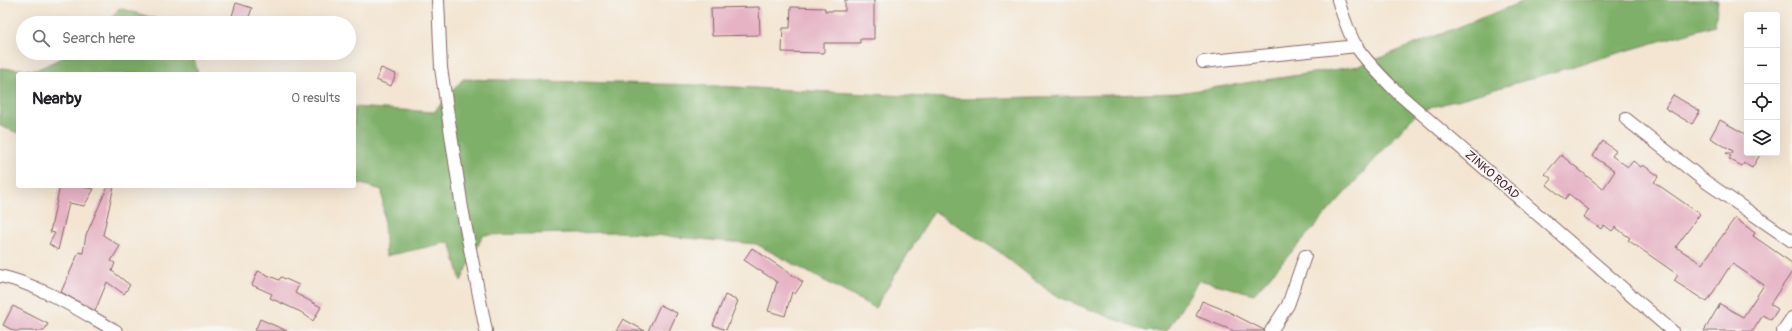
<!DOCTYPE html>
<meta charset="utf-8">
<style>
:root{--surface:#fff;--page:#f2f2f2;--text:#202124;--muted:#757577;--line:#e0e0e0}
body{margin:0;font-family:Pangolin,sans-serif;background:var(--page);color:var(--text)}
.controls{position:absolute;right:12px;top:12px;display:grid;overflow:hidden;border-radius:4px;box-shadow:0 4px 16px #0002}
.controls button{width:36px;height:36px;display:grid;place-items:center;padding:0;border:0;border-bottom:1px solid var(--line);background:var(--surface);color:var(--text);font:20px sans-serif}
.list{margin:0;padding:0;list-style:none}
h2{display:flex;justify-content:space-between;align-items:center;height:52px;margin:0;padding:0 16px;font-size:17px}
h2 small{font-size:13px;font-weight:400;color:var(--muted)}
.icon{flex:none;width:22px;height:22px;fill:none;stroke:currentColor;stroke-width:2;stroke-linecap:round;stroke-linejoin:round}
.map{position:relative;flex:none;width:1792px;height:331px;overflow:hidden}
.search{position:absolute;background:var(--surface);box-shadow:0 4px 16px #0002;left:16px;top:16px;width:340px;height:44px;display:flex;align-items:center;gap:10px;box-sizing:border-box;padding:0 14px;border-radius:22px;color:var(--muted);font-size:15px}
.panel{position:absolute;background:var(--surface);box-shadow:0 4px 16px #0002;left:16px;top:72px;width:340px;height:116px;border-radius:4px}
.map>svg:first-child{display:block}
</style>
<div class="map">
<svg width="1792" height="331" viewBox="0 0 1792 331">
<rect width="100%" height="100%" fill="#f6f6f2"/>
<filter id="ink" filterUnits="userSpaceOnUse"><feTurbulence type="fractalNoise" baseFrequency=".025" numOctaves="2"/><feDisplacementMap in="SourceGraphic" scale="8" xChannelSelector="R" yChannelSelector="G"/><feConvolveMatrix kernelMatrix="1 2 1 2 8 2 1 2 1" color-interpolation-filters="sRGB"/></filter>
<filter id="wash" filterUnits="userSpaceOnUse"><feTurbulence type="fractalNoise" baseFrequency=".012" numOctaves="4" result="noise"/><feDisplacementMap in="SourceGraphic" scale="16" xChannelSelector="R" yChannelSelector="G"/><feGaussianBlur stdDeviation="0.9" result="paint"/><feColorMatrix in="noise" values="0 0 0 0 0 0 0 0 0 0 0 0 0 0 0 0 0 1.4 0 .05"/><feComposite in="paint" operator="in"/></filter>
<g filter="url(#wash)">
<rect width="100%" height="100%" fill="#f3e5d1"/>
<path fill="#7fb069" stroke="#64684a" d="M1527,0H1718L1715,25L1430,108L1414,116L1254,294L1199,280L1167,331H1146L1055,296L998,251L934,211L875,308L756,244L618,232L483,235L461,281L450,242L386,256L382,190L354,182V107L434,112L463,79L698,85L964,99L1178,93L1359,66Z
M119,8L171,23H108Z
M72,53H193L198,74H18V133L0,126V68L36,70Z"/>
<g id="blocks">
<path fill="#e6b3c4" d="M845,0H874V39H860V43H824V53L782,52L783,28H790L791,7L825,8V11H845Z
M236,3L252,8L248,20L232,16Z
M759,7L760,35L712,36L711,8Z
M381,68L396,74L391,86L376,80Z
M1673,95L1700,111L1692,124L1665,108Z
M1720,120L1747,135V153H1761L1752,168L1744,163L1742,166L1729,159L1731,156L1726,153H1732L1733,151L1710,138Z
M1603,141L1616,151L1612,156L1628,167L1633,161L1641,167L1643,165L1659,176L1654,182L1700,214L1676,247L1702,264L1735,218L1755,233L1753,236L1792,263V272L1770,304L1778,309L1771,320L1763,315L1753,331H1704L1720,304L1743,317L1764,285L1733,264L1730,266L1707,302L1674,281L1678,275L1628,240L1630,238L1615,227L1612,231L1604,225L1601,229L1584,217L1589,210L1569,194L1565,199L1547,185L1552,179L1545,174L1561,155L1603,189L1615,171L1593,156Z
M60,186H78L94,189L84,206L69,203L58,250L49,244L55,233L50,232Z
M108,186H114L103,235L120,246L111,261L115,263L112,271L130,285L124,294L107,282L95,311L61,292L79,252L83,253L86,235Z
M752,248L803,282L795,294L792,292L785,316L768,311L777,282L744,260Z
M258,271L279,280L281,277L299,285L295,293L321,307L313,321L301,312L270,298L272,294L252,285Z
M725,295L738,301L726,330L713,325Z
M1202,301L1227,311L1264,330V331H1234L1196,316Z
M660,305L677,313L669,331H648Z
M13,306L48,324L44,331H14L3,325Z
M260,319L287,331H255Z
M623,319L645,331H616Z"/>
</g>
</g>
<g filter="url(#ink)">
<use href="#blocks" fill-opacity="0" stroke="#856465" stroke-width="1"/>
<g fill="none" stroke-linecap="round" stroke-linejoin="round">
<defs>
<path id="minor" d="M438,0L441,68L462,208L486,331
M1338,0C1343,16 1348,32 1356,46C1368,64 1385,80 1400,95L1672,331
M1203,62L1357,46
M1626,119L1706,182L1792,241
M0,276C41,285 80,311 116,331
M1271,331L1288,305L1305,256
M1783,331L1792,318"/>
</defs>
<use href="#minor" stroke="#856465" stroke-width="14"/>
<use href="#minor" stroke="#fff" stroke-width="12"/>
</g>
</g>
<g text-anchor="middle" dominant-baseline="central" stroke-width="3.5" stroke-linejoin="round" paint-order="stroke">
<g font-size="12" fill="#4a1f2b" stroke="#f6f6f2">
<text transform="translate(1492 175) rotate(41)">ZINKO ROAD</text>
</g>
</g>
</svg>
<div class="controls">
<button>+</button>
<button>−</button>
<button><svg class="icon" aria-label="locate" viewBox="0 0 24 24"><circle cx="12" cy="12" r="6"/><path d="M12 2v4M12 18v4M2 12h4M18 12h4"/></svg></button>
<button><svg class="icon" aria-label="layers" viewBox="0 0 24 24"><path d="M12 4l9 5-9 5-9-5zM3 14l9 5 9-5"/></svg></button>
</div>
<div class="search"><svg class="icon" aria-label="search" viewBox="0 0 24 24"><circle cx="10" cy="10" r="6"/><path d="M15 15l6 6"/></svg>Search here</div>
<section class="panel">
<h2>Nearby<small>0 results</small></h2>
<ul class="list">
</ul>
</section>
</div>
